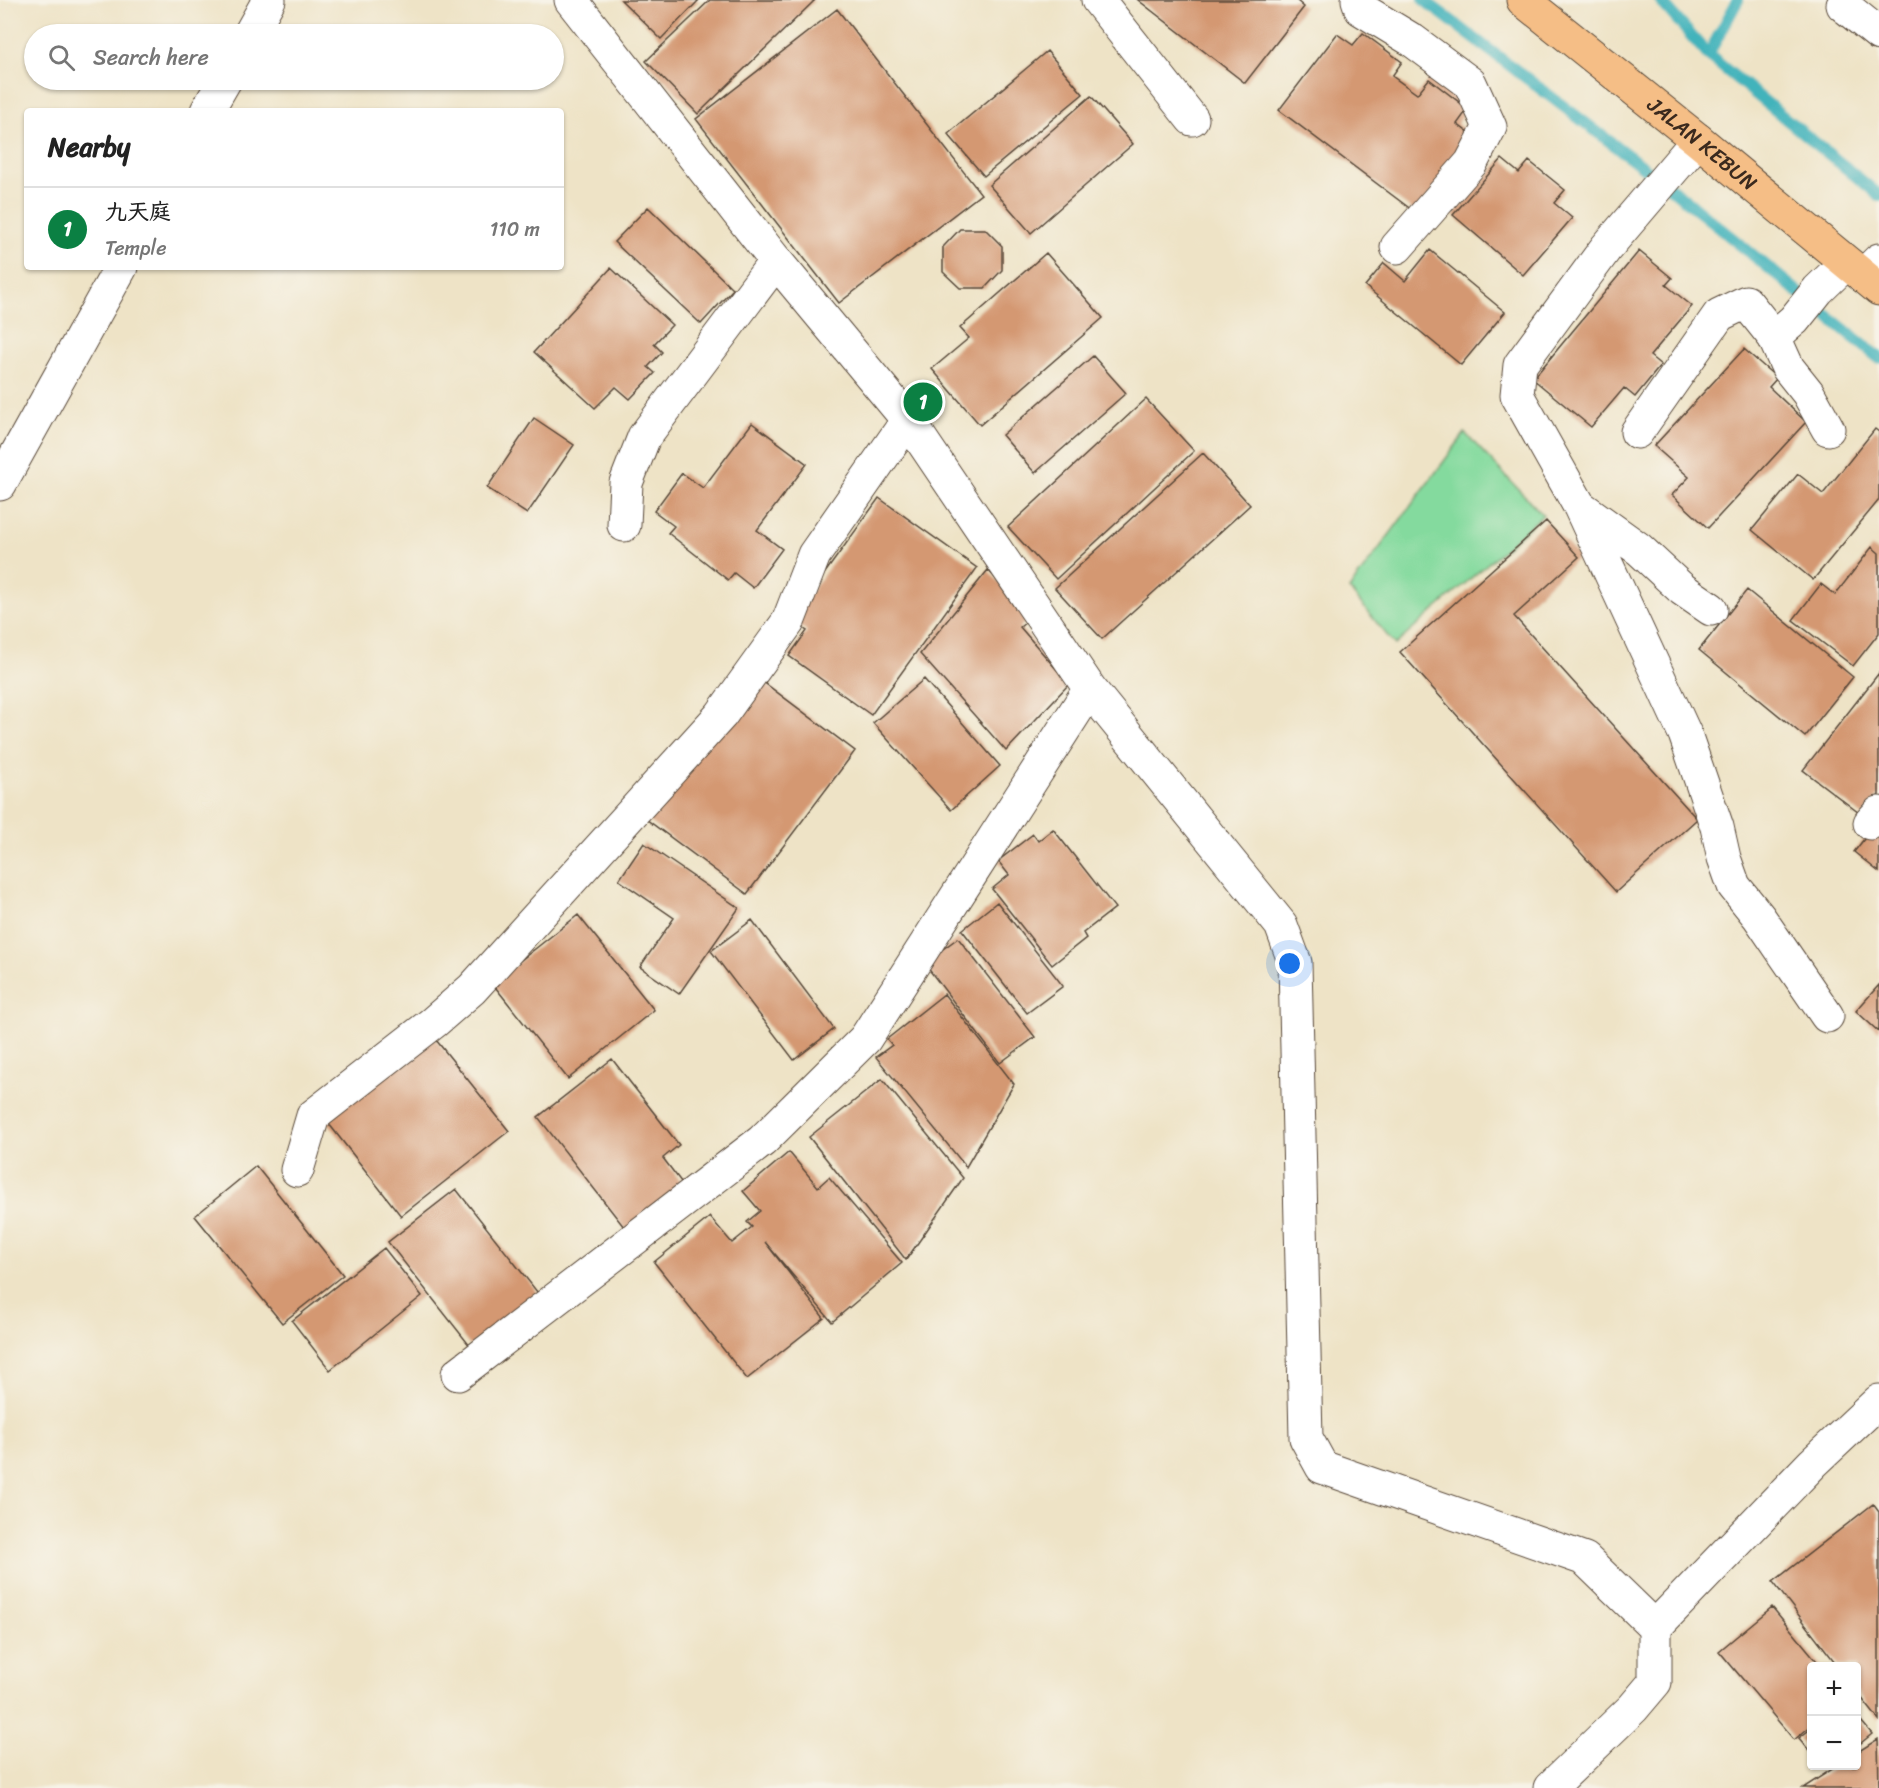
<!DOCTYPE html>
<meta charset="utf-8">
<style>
:root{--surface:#fff;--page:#f2f2f2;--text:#222;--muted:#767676;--line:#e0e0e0;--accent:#0b8043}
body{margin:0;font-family:Sriracha,"LXGW WenKai TC",sans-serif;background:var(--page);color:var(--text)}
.controls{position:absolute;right:18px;bottom:18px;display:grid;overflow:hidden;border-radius:6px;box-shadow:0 2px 4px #0004}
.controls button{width:54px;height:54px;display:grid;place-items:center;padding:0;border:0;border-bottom:2px solid var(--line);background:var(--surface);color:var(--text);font:30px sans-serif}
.you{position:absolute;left:1290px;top:964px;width:21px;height:21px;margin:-15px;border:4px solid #fff;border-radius:50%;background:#1a73e8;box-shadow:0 0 0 9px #1a73e833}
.badge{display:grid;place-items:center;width:39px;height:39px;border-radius:50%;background:var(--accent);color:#fff;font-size:20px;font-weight:700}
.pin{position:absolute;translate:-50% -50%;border:3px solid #fff;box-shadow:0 2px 6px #0006}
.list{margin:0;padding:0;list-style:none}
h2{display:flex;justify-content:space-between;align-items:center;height:78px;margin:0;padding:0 24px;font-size:26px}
h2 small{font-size:20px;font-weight:400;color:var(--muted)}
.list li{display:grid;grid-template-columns:39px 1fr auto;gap:18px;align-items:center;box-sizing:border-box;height:84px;padding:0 24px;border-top:2px solid var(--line)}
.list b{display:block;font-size:22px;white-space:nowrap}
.list p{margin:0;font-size:20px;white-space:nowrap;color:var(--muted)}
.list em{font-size:20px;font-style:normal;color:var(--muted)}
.icon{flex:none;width:33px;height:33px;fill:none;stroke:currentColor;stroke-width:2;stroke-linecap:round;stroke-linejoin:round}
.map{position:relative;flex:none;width:1879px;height:1788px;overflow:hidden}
.search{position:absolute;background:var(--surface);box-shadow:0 2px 4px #0004;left:24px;top:24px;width:540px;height:66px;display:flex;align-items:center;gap:15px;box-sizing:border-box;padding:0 21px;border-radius:33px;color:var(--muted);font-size:22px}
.panel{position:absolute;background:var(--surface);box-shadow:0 2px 4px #0004;left:24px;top:108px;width:540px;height:162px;border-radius:6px}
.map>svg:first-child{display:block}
</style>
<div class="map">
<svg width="1879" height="1788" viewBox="0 0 1879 1788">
<rect width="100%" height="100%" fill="#f7f3e8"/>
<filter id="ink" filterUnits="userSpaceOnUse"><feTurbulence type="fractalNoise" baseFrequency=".0167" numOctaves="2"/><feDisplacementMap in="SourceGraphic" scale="12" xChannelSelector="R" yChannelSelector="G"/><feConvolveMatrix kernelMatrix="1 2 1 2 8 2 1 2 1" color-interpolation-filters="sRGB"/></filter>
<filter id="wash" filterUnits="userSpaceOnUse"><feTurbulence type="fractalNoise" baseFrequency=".008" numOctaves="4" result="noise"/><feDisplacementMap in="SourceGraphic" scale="24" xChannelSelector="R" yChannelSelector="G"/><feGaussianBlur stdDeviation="1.35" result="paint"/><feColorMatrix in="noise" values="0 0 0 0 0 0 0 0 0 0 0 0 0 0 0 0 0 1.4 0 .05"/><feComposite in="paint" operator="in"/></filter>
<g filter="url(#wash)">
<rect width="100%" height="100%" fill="#eee3c6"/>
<path fill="#84da9e" stroke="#60825e" stroke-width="1.5" d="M1465,433L1543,515L1395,645L1349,589Z"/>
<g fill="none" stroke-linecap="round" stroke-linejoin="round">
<path stroke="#43b3bb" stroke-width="12" d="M1424,0L1672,189L1879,358
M1660,0L1708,55L1879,195
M1708,55L1738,0"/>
</g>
<g id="blocks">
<path fill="#d49872" d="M621,0H699L661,39Z
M710,0H815L698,114L646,61Z
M1138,0H1296L1304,7L1245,83Z
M837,9L981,194L839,303L696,119Z
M1363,33L1402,62L1392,76L1417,94L1429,79L1468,109L1457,124L1474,137L1416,213L1279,110L1337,34L1353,45Z
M1047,51L1083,94L984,176L948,134Z
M1091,96L1133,144L1031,233L989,185Z
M1502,159L1519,173L1529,161L1565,190L1554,203L1572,218L1523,275L1453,215Z
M648,207L733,289L701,324L614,242Z
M960,229H985L1002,246V270L985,288H960L943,272V247Z
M1430,250L1505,312L1461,365L1365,286L1384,263L1405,281Z
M1639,251L1672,278L1666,285L1692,306L1650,356L1661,365L1635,397L1624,388L1591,427L1533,379Z
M1046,253L1103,318L980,425L932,369L969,338L960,328Z
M611,268L672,325L654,344L662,352L648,367L655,373L630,399L616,387L595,408L534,352Z
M1744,349L1777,378L1769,387L1806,422L1708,528L1672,495L1689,477L1654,446Z
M1093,356L1126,393L1035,473L1002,435Z
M1146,399L1194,451L1056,579L1008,527Z
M534,418L574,445L527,514L487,488Z
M752,423L807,464L757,530L782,549L753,588L734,573L728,580L668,533L674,526L654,511L682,473L703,488Z
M1875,429L1879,432V500L1813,580L1752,530L1798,474L1823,494Z
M1203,453L1250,505L1102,639L1055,588Z
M879,498L977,568L871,715L789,656L807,631L791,620Z
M1546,521L1579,557L1514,616L1697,819L1616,892L1400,652Z
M1872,547L1879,553V633L1853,666L1793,620L1821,584L1835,595Z
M988,570L1031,618L1020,627L1069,684L1006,751L920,654Z
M1747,590L1853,677L1805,737L1699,650Z
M1879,673V795L1863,816L1803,770Z
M754,675L855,751L747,894L646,819Z
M924,679L1000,766L951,810L873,723Z
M1879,820V872L1854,852Z
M1053,829L1115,908L1083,933L1086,938L1052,965L992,889L1009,875L998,861L1033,834L1038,841Z
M644,843L739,908L679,994L640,967L674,918L619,880Z
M997,902L1063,986L1027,1013L962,930Z
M578,915L654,1010L568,1079L492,983Z
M752,920L834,1029L794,1060L711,951Z
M958,938L1035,1037L1000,1063L924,963Z
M1879,985V1032L1856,1011Z
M944,994L1014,1084L966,1167L876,1057L892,1045L887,1039Z
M428,1030L509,1131L401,1216L322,1115Z
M612,1059L679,1145L663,1158L688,1191L631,1236L538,1117Z
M882,1079L963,1178L906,1260L809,1137Z
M789,1152L818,1187L829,1177L902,1263L832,1322L765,1242L824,1318L747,1379L654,1262L710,1217L732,1243L752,1227L747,1222L760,1211L743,1191Z
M256,1166L343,1275L282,1323L195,1216Z
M456,1189L538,1293L470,1346L388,1242Z
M384,1248L422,1296L330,1370L292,1321Z
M1873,1504L1879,1512V1720L1856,1691V1666H1838L1773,1582Z
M1772,1607L1821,1666H1812V1725L1794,1740L1719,1651Z
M1856,1715L1872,1734L1856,1747Z
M1812,1728V1754L1799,1738Z
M1878,1739L1879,1788H1803L1837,1766H1856V1753Z"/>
</g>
</g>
<g filter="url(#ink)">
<use href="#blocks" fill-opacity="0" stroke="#564637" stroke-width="1.5"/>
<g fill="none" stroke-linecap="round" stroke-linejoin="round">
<defs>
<path id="minor" d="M571,0L776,261L908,420L1090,689L1281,925L1295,963L1306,1438L1322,1467L1585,1559L1655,1627V1682L1633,1708L1550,1788
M1098,0L1192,119
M1358,0L1361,9L1412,40L1470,83L1490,127L1471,163L1397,247
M1843,5L1879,34
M250,34L269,0
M207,111L225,80
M1698,140L1606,248L1520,365L1517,395L1580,507L1685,734L1717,827L1724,858L1734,886L1759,917L1827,1016
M1863,276L1879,260
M1828,429L1808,393L1788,368L1774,337L1794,320L1818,290L1846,263
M1637,432L1719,315L1746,302L1774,337
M0,484L121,267
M1582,508L1639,549L1682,589L1711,609
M624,525L626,483L644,437L776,261
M1870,823L1879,813
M297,1170L313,1116L434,1022L472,989L721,715L788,622L814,555L908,420
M458,1374L762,1141L865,1039L1090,689
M1655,1627L1813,1463L1879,1401"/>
<g id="major">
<path id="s1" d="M1523,0L1698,140L1879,289"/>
</g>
</defs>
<use href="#minor" stroke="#564637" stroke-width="35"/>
<use href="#major" stroke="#564637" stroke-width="35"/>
<use href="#minor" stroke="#fff" stroke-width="33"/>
<use href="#major" stroke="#f5be86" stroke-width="33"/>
</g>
</g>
<g text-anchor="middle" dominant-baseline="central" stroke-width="6" stroke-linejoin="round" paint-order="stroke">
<g font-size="21" fill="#3b2a1e" stroke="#f7f3e8">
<text stroke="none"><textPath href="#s1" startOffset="230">JALAN KEBUN</textPath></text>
</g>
</g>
</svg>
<div class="controls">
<button>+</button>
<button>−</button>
</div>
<div class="you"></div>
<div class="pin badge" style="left:923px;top:402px">1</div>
<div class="search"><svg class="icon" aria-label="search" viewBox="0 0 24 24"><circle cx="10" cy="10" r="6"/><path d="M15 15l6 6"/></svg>Search here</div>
<section class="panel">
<h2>Nearby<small></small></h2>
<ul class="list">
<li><span class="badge">1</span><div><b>九天庭</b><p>Temple</p></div><em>110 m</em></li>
</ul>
</section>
</div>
